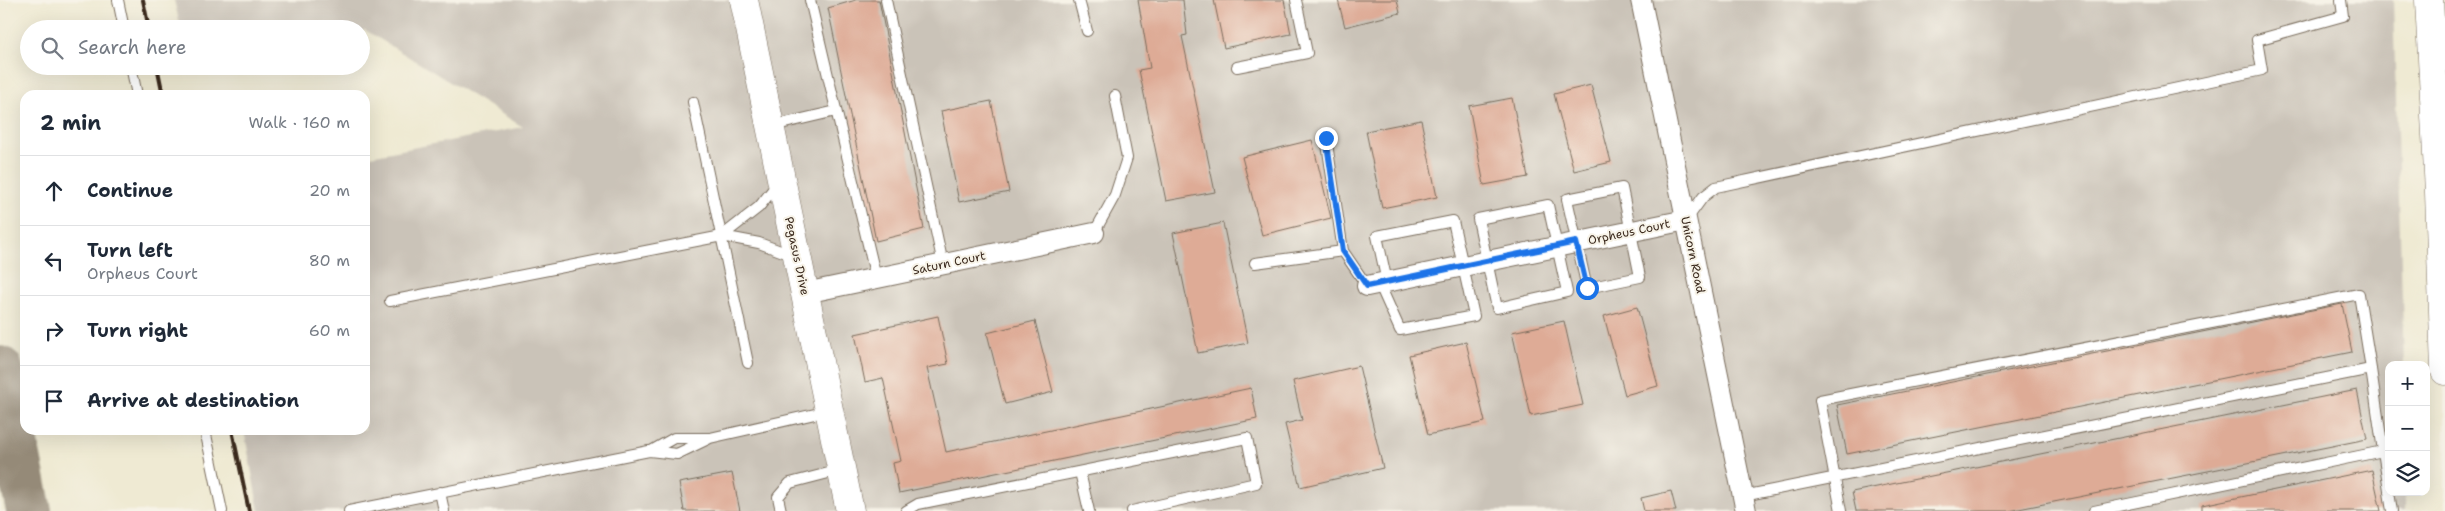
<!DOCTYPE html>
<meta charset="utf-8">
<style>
:root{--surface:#fff;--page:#f2f2f3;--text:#1f2937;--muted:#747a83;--line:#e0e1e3}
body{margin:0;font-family:"Shantell Sans",sans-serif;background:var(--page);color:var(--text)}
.controls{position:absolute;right:15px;bottom:15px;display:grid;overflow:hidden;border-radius:10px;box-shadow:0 5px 20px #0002}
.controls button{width:45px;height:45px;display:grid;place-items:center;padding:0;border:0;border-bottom:1px solid var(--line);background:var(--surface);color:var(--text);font:25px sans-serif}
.stop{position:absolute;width:15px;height:15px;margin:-11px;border:4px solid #1a73e8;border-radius:50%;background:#fff}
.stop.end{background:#1a73e8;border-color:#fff;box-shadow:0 1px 5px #0008}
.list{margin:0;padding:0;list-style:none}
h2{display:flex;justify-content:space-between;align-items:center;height:65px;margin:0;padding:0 20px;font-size:21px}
h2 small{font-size:16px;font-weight:400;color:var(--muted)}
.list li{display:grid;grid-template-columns:32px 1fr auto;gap:15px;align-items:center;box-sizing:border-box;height:70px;padding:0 20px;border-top:1px solid var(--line)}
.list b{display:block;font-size:19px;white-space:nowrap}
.list p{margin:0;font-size:16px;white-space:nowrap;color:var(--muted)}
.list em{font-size:16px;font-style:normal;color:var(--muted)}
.icon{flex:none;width:28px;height:28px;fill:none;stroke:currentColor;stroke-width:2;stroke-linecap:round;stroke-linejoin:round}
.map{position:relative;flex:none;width:2445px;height:511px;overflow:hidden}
.search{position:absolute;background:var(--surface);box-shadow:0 5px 20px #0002;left:20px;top:20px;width:350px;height:55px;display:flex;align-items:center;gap:12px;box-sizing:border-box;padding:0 18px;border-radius:28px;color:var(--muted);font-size:19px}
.panel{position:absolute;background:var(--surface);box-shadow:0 5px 20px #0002;left:20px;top:90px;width:350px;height:345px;border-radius:15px}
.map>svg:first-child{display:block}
</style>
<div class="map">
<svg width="2445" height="511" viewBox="0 0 2445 511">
<rect width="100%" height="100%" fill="#f7f3e8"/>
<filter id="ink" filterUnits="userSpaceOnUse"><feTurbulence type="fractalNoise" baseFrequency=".02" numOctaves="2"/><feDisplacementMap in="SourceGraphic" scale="10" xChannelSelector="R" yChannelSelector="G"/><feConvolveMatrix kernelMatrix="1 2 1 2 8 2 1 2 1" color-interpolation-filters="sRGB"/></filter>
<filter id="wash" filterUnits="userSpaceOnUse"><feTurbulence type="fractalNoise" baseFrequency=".0096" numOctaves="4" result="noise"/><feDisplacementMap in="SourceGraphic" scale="20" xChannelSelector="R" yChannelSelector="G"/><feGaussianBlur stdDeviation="1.12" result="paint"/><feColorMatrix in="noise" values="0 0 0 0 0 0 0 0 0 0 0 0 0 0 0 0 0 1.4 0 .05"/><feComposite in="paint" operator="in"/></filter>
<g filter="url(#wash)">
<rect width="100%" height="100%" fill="#efead3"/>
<path fill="#cac3b8" d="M174,0H2393L2404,365H2389V492H2405V511H259L244,430H365V157L523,127L365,30L361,31V29H181Z"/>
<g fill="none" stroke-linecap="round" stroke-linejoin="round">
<path stroke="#958a78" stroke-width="46" d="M0,369L29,511"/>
</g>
<g id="blocks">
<path fill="#deab96" d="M856,0H879L924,229L876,241L828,8Z
M1138,0H1183L1187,35L1182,36L1215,192L1166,201L1139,70L1150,68Z
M1214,0H1284L1291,34L1224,48Z
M1338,0H1397L1400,13L1345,27Z
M1591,85L1611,162L1574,171L1554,94Z
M1512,98L1528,177L1484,185L1469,106Z
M991,101L1009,192L959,202L941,111Z
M1421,120L1437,197L1382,208L1366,131Z
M1312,140L1331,218L1262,235L1242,157Z
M1223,223L1248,343L1198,353L1173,233Z
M2342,304L2352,352L1847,454L1837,405Z
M1637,307L1658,386L1625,395L1604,316Z
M938,316L948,364L927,368L946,452L1251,388L1257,419L899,493L893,463L901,461L883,378L865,382L855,334Z
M1035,321L1053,392L1005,404L987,333Z
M1564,321L1583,405L1531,416L1512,332Z
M1466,342L1485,422L1428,435L1409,355Z
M1359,366L1383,468L1300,487L1285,424L1302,420L1293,381Z
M2357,390L2367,439L2009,511H1856L1852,492Z
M2372,470L2381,511H2202V505Z
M732,473L740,511H684L679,483Z
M1671,491L1676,511H1644L1641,498Z"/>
</g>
</g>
<g filter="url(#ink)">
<use href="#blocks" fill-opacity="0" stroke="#7a6d5d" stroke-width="1"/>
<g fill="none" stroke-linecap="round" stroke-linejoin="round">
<defs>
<path id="lane" d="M118,0L124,29
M810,0L876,278
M886,0L943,264
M1079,0L1087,31
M131,66L137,95
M1237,67L1307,53L1296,0
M693,102L748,363
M772,126L836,111
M1326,137L1343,251L1367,286
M1622,188L1640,277L1587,288L1567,199Z
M1548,205L1567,292L1497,308L1478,219Z
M1687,219L1703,197L1716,187L2262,70L2257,40L2343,16L2341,0
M1094,233L1115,195L1127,158L1115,96
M722,236L759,207L778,183
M1255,263L1343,251
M1379,283L1400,330L1474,316L1453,221L1377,236L1387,282
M390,301L722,236L759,243L794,256
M205,430L222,511
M651,451L674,438H710L828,411
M2383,451L2389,490
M1080,472L1089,511
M440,492L444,511
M2389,492L2392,511
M1743,496L2371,369L2383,451L2094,511
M349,511L649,451L677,454L710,438
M781,511L778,497L790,483L840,470
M906,511L918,504L1247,438L1256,483L1132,511
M1841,511L1820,400L2359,294L2371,369"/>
<path id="street" d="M1641,0L1746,511
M1367,286L1686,220
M805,293L1094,233"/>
<path id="secondary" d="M744,0L850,511"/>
<path id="highway" d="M2429,0L2439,192L2445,371"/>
</defs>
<use href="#lane" stroke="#7a6d5d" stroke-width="12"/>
<use href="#street" stroke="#7a6d5d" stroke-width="22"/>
<use href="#secondary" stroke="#7a6d5d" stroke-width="29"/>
<use href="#highway" stroke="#7a6d5d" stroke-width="29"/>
<use href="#lane" stroke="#fff" stroke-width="10"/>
<use href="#street" stroke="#fff" stroke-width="20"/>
<use href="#secondary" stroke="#fff" stroke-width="28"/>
<use href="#highway" stroke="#fff" stroke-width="28"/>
<path stroke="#3b2a1e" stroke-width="4" d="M143,0L149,29
M157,66L163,95
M232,430L249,511"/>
</g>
</g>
<g fill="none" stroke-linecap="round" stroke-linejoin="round" filter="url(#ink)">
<path stroke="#1a73e8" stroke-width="6" d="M1326,138L1343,251L1367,286L1576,242L1587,288"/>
</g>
<g text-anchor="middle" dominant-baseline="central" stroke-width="4" stroke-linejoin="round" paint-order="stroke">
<g font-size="12" fill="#3b2a1e" stroke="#f7f3e8">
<text transform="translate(1629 232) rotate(-12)">Orpheus Court</text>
<text transform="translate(1693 255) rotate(78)">Unicorn Road</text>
<text transform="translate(797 256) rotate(78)">Pegasus Drive</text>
<text transform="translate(949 263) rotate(-12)">Saturn Court</text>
</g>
</g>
</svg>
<div class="controls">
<button>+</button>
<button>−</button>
<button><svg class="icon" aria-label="layers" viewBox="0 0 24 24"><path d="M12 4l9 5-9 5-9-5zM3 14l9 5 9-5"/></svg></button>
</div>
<div class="stop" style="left:1587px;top:288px"></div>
<div class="stop end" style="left:1326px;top:138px"></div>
<div class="search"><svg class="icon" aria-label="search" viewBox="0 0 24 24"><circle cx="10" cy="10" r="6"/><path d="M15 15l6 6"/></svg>Search here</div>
<section class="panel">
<h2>2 min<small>Walk · 160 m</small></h2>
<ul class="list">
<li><svg class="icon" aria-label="ahead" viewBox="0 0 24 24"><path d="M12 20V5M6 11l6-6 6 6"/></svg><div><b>Continue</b></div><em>20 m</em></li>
<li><svg class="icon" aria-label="left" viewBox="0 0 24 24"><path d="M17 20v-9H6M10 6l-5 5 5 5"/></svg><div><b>Turn left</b><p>Orpheus Court</p></div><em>80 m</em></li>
<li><svg class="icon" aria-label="right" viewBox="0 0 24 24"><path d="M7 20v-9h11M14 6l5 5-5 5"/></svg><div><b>Turn right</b></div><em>60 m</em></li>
<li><svg class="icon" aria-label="arrive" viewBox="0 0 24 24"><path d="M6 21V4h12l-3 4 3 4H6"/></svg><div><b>Arrive at destination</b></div></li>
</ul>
</section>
</div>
